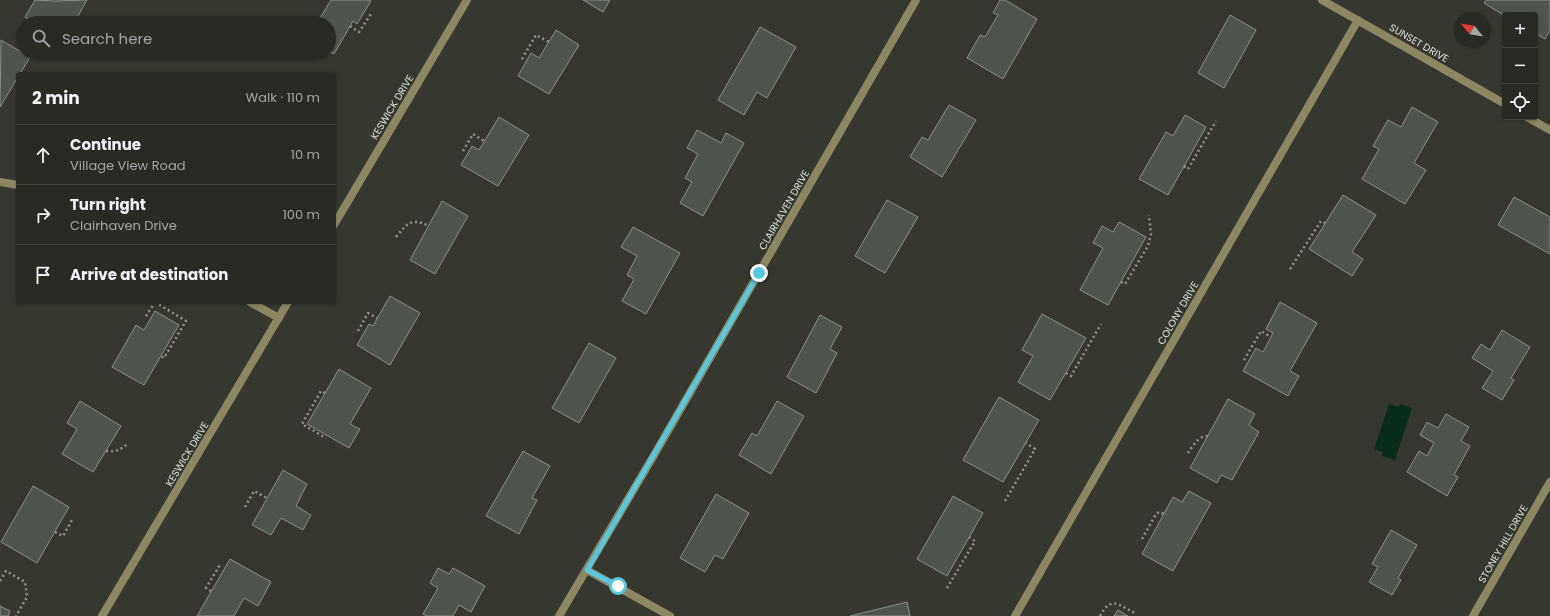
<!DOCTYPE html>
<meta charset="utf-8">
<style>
:root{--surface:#282a24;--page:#30322c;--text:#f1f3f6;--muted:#a5a7a6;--line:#444641}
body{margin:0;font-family:Poppins,sans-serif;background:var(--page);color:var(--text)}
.controls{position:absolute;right:12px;top:12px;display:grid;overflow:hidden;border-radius:4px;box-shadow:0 1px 3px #0004}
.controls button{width:36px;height:36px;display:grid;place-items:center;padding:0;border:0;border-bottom:1px solid var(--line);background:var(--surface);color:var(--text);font:20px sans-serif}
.compass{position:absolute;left:1454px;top:12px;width:36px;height:36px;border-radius:50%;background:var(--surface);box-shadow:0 1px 3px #0004;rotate:300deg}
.stop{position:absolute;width:12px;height:12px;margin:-9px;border:3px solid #56c9e1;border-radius:50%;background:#fff}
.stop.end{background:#56c9e1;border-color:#fff;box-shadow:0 1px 4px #0008}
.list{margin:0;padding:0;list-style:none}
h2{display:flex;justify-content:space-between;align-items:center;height:52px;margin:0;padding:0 16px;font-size:17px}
h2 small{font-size:13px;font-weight:400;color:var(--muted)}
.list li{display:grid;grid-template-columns:26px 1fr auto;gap:12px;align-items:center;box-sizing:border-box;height:60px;padding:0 16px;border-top:1px solid var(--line)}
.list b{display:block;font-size:15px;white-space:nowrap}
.list p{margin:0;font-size:13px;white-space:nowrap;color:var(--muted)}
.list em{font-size:13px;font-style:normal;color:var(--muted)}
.icon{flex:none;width:22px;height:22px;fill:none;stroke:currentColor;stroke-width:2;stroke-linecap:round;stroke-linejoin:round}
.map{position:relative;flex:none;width:1550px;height:616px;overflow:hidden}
.search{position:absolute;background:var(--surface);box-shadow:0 1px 3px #0004;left:16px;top:16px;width:320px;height:44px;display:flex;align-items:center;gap:10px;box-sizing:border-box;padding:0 14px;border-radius:22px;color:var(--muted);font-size:15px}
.panel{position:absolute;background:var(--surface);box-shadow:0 1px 3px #0004;left:16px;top:72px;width:320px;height:232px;border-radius:4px}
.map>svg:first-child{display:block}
</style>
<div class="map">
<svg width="1550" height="616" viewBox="0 0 1550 616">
<rect width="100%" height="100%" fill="#363830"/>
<path fill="#072d1a" d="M1389,404L1399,407L1400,404L1412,408L1395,460L1382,456L1383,452L1374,449Z"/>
<path fill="#4f554d" stroke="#8a9088" d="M35,0L55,1L87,0L74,23H35L25,17Z
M331,0H368L371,1L357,24L353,21L334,54L329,51V23H317Z
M583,0H610L603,12Z
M1000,0H1005L1037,19L1003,79L967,58L980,35L985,37L998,15L993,13Z
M1486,0H1550V30L1545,39L1535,33V15L1505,16L1484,3Z
M1230,15L1256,30L1224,88L1198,73Z
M760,27L796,47L767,98L757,92L744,115L718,100Z
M556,30L579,45L549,94L518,76L531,53L539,58Z
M1,40L30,57L20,74H18V77L0,107Z
M949,105L976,120L942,177L910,157L922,137L928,140Z
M1412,107L1438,122L1414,163L1426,170L1405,204L1362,179L1379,149L1373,146L1388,120L1401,127Z
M1185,115L1206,127L1168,195L1139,179L1166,132L1173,136Z
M499,117L529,135L498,186L461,165L472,146L479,150Z
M697,130L721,143L726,133L744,143L703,216L680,203L692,182L685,178L698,154L687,148Z
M1343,195L1376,215L1352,252L1363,259L1352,276L1309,249Z
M1514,197L1550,217V254L1498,225Z
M887,200L918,217L885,273L855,256Z
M442,201L468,216L435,274L410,260Z
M1119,222L1146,237L1108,305L1080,290L1103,248L1093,243L1102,226L1113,232Z
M633,227L680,253L646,314L622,301L634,279L627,275L637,256L621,247Z
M390,296L420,313L390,365L357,345L369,324L373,326Z
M1280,302L1317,323L1290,371L1299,376L1288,396L1243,371L1256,348L1263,352L1273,333L1266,329Z
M155,311L179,325L144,385L112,367L136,325L144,330Z
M1042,314L1086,338L1050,400L1018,382L1033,356L1022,350Z
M820,315L842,327L830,349L837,353L816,393L787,377Z
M1502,330L1530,347L1511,378L1514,380L1502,400L1482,388L1493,371L1472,358L1481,344L1490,350Z
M589,343L616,358L579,423L552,408Z
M339,369L371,388L350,424L360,429L349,448L307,424Z
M999,397L1039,420L1003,482L963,460Z
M1228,399L1255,414L1249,425L1259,432L1232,480L1221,475L1217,483L1190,468Z
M80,401L121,426L93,472L62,454L77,429L67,423Z
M777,401L804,416L771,474L739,455L752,433L757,436Z
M1446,414L1469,427L1461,441L1470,446L1454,475L1458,477L1447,496L1407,472L1419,451L1427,456L1434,443L1420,435L1427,422L1438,428Z
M523,451L550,466L532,498L537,500L519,534L486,516Z
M283,470L307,484L296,506L311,515L303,530L281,518L271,535L252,525Z
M33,486L69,507L37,563L1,542Z
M1189,491L1211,503L1173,571L1142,554L1173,497L1182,502Z
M716,494L749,513L723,559L715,555L705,572L680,558Z
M953,496L983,513L947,576L917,559Z
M1391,530L1417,545L1398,578L1401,580L1392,595L1369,582L1378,567L1372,564Z
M230,559L271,582L258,606L244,598L234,616H197Z
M438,568L449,574L453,568L485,586L471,612L459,605L453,616H427L423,614L438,588L430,583Z
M907,602L910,616H850Z
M0,606L10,611L8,616H0Z
M1118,610L1128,616H1114Z"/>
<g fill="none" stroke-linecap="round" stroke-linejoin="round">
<path stroke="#92938d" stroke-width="2.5" stroke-dasharray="2 3" stroke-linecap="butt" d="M350,26L359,32L371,14
M522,59L536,35L549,42
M463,151L473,134L484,141
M1184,166L1188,169L1216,121
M396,237C407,224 411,217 429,226
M1290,269L1321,221L1325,223
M1121,282L1125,284L1148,246L1151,234L1149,215
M155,302L186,321L164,358L161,356
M146,316L155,302
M358,331L368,313L377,318
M1244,360L1261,331L1271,337
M1066,373L1071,376L1101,324
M325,393L321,391L302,424L326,438
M106,451C116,452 121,450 128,443
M1188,453C1193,446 1198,436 1208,436
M1005,501L1035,449L1026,443
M245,507L254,491L267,498
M55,532L63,536L72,520
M1142,539L1156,514L1159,512L1164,514
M0,581L6,571L25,582L27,597L16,616
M947,588L975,541L969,537
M211,591L206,588L221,563
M1100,616C1111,596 1117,604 1135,613"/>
<path stroke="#8d8762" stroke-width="8" d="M1322,0L1505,104
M1527,117L1550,130
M0,182L18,185
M334,225L467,0
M250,302L279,318
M587,570L670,616
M102,616L288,302
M559,616L657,450L916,0
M1015,616L1358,20
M1473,616L1550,482"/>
</g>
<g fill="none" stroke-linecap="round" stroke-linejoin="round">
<path stroke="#56c9e1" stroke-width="5" d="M618,586L587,570L759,273"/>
</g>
<g text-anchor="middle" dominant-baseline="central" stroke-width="3" stroke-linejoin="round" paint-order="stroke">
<g font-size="10" fill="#dfe0db" stroke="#363830">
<text transform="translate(1419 43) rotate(30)">SUNSET DRIVE</text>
<text transform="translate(392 107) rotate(-59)">KESWICK DRIVE</text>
<text transform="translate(784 210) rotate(-60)">CLAIRHAVEN DRIVE</text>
<text transform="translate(1178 313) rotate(-60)">COLONY DRIVE</text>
<text transform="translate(187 454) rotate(-59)">KESWICK DRIVE</text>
<text transform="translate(1503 544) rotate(-60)">STONEY HILL DRIVE</text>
</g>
</g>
</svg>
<div class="controls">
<button>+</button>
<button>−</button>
<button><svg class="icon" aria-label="locate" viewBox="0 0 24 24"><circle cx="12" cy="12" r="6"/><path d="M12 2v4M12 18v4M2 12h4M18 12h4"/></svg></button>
</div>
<svg class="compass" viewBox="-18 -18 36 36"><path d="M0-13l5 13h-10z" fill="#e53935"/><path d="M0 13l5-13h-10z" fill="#a5a7a6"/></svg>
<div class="stop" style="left:618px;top:586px"></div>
<div class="stop end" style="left:759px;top:273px"></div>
<div class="search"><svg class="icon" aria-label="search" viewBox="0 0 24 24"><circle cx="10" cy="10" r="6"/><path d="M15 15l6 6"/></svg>Search here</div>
<section class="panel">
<h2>2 min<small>Walk · 110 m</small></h2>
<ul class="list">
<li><svg class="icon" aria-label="ahead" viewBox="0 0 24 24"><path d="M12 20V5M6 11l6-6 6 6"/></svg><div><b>Continue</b><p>Village View Road</p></div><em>10 m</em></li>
<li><svg class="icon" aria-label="right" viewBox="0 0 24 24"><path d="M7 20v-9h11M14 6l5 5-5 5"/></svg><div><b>Turn right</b><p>Clairhaven Drive</p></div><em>100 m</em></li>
<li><svg class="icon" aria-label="arrive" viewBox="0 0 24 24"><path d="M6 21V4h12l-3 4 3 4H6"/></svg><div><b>Arrive at destination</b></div></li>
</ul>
</section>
</div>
